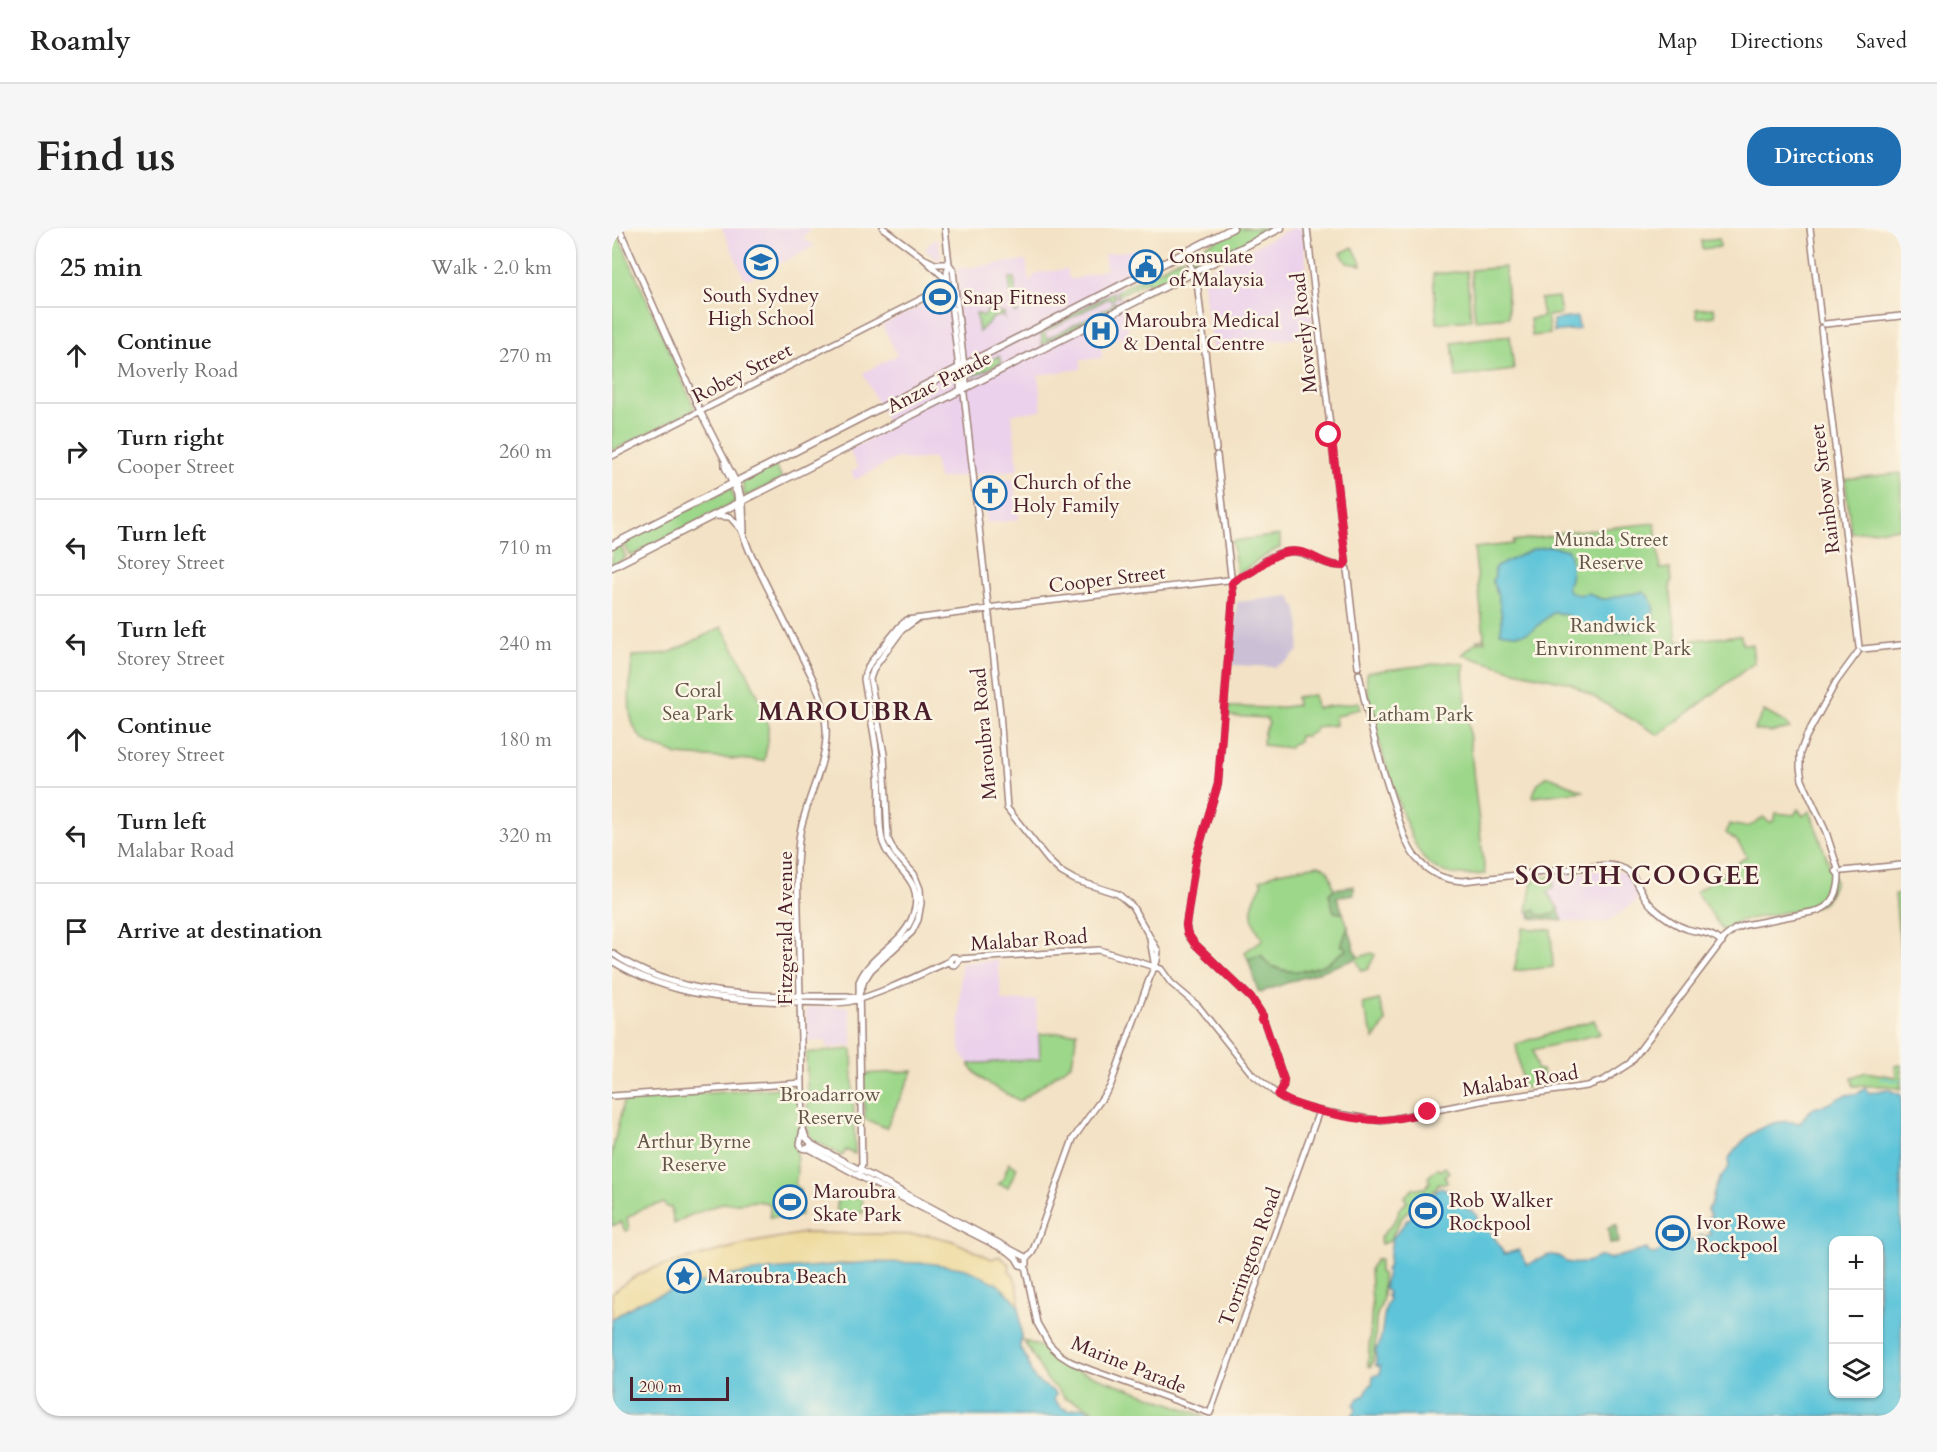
<!DOCTYPE html>
<meta charset="utf-8">
<style>
:root{--surface:#fff;--page:#f6f6f6;--text:#222;--muted:#767676;--line:#e0e0e0;--accent:#1f6fb2}
body{margin:0;font-family:Cardo,serif;background:var(--page);color:var(--text)}
.controls{position:absolute;right:18px;bottom:18px;display:grid;overflow:hidden;border-radius:12px;box-shadow:0 2px 4px #0004}
.controls button{width:54px;height:54px;display:grid;place-items:center;padding:0;border:0;border-bottom:2px solid var(--line);background:var(--surface);color:var(--text);font:30px sans-serif}
.scale{position:absolute;left:18px;bottom:15px;width:99px;box-sizing:border-box;padding-left:6px;border:3px solid #4a1f2b;border-top:0;font-size:16px;line-height:21px;white-space:nowrap;color:#4a1f2b;-webkit-text-stroke:4px #fcf5e5;paint-order:stroke}
.stop{position:absolute;width:18px;height:18px;margin:-14px;border:4px solid #e11d48;border-radius:50%;background:#fff}
.stop.end{background:#e11d48;border-color:#fff;box-shadow:0 2px 6px #0008}
.list{margin:0;padding:0;list-style:none}
h2{display:flex;justify-content:space-between;align-items:center;height:78px;margin:0;padding:0 24px;font-size:26px}
h2 small{font-size:20px;font-weight:400;color:var(--muted)}
.list li{display:grid;grid-template-columns:39px 1fr auto;gap:18px;align-items:center;box-sizing:border-box;height:96px;padding:0 24px;border-top:2px solid var(--line)}
.list b{display:block;font-size:22px;white-space:nowrap}
.list p{margin:0;font-size:20px;white-space:nowrap;color:var(--muted)}
.list em{font-size:20px;font-style:normal;color:var(--muted)}
.icon{flex:none;width:33px;height:33px;fill:none;stroke:currentColor;stroke-width:2;stroke-linecap:round;stroke-linejoin:round}
.map{position:relative;flex:none;width:1289px;height:1188px;overflow:hidden;border-radius:24px}
header{display:flex;align-items:center;gap:36px;box-sizing:border-box;height:84px;padding:0 30px;background:var(--surface);border-bottom:2px solid var(--line)}
header strong{font-size:28px}
nav{display:flex;gap:33px;margin-inline-start:auto;font-size:21px}
.intro{display:flex;align-items:center;justify-content:space-between;box-sizing:border-box;height:144px;padding:0 36px}
h1{margin:0;font-size:42px}
.button{padding:15px 27px;border-radius:24px;background:var(--accent);color:#fff;font-size:21px;font-weight:700}
main{display:flex;gap:36px;padding:0 36px}
aside{flex:1;background:var(--surface);border-radius:24px;box-shadow:0 2px 4px #0004}
.map>svg:first-child{display:block}
</style>
<header>
<strong>Roamly</strong>
<nav><a>Map</a><a>Directions</a><a>Saved</a></nav>
</header>
<div class="intro"><h1>Find us</h1><a class="button">Directions</a></div>
<main>
<aside>
<h2>25 min<small>Walk · 2.0 km</small></h2>
<ul class="list">
<li><svg class="icon" aria-label="ahead" viewBox="0 0 24 24"><path d="M12 20V5M6 11l6-6 6 6"/></svg><div><b>Continue</b><p>Moverly Road</p></div><em>270 m</em></li>
<li><svg class="icon" aria-label="right" viewBox="0 0 24 24"><path d="M7 20v-9h11M14 6l5 5-5 5"/></svg><div><b>Turn right</b><p>Cooper Street</p></div><em>260 m</em></li>
<li><svg class="icon" aria-label="left" viewBox="0 0 24 24"><path d="M17 20v-9H6M10 6l-5 5 5 5"/></svg><div><b>Turn left</b><p>Storey Street</p></div><em>710 m</em></li>
<li><svg class="icon" aria-label="left" viewBox="0 0 24 24"><path d="M17 20v-9H6M10 6l-5 5 5 5"/></svg><div><b>Turn left</b><p>Storey Street</p></div><em>240 m</em></li>
<li><svg class="icon" aria-label="ahead" viewBox="0 0 24 24"><path d="M12 20V5M6 11l6-6 6 6"/></svg><div><b>Continue</b><p>Storey Street</p></div><em>180 m</em></li>
<li><svg class="icon" aria-label="left" viewBox="0 0 24 24"><path d="M17 20v-9H6M10 6l-5 5 5 5"/></svg><div><b>Turn left</b><p>Malabar Road</p></div><em>320 m</em></li>
<li><svg class="icon" aria-label="arrive" viewBox="0 0 24 24"><path d="M6 21V4h12l-3 4 3 4H6"/></svg><div><b>Arrive at destination</b></div></li>
</ul>
</aside>
<div class="map">
<svg width="1289" height="1188" viewBox="0 0 1289 1188">
<rect width="100%" height="100%" fill="#fcf5e5"/>
<filter id="ink" filterUnits="userSpaceOnUse"><feTurbulence type="fractalNoise" baseFrequency=".0167" numOctaves="2"/><feDisplacementMap in="SourceGraphic" scale="12" xChannelSelector="R" yChannelSelector="G"/><feConvolveMatrix kernelMatrix="1 2 1 2 8 2 1 2 1" color-interpolation-filters="sRGB"/></filter>
<filter id="wash" filterUnits="userSpaceOnUse"><feTurbulence type="fractalNoise" baseFrequency=".008" numOctaves="4" result="noise"/><feDisplacementMap in="SourceGraphic" scale="24" xChannelSelector="R" yChannelSelector="G"/><feGaussianBlur stdDeviation="1.35" result="paint"/><feColorMatrix in="noise" values="0 0 0 0 0 0 0 0 0 0 0 0 0 0 0 0 0 1.4 0 .05"/><feComposite in="paint" operator="in"/></filter>
<g filter="url(#wash)">
<rect width="100%" height="100%" fill="#f3e2c5"/>
<path fill="#ebd1eb" d="M110,0H199L191,10L203,18L136,51L132,49Z
M679,0H690L702,106L701,108L600,120L590,48L591,44L616,32L617,35L623,32V29Z
M326,11L329,30L326,32L313,22L318,15Z
M537,20L540,37L507,54L514,83L517,109L492,111V114H489L490,130L469,132V141L426,147L430,182L400,186L406,242L326,251L322,230L298,232L285,230L243,252L239,244L246,240L237,222L278,200L251,145L285,127L270,97L347,59L345,41L414,32L417,54L425,45L455,41L457,51H464L494,41L492,26Z
M402,251L407,292L374,295L371,270L386,268L384,253Z
M998,641L1012,645L1017,649L1026,667L1025,673L998,692L990,695L951,693L919,690L915,686L920,653L924,650Z
M386,732L390,773L424,772L428,831L357,836L349,825L347,808L349,735Z
M198,779H237L241,818L215,820L214,812L195,813L194,782Z"/>
<path fill="#cbbfd5" d="M678,368L685,382L688,400L686,423L676,432L662,439L620,437L625,374Z"/>
<path fill="#9dd78a" stroke="#747b5a" stroke-width="1.5" d="M0,0H3L82,179L81,182L0,223Z
M627,0H662L583,40L576,26Z
M1107,11L1108,19L1090,21L1089,13Z
M741,19L750,37L735,35L729,25Z
M572,29L579,42L530,67L529,65L540,59L536,53L507,67V70H506L505,63Z
M893,39L897,89L863,92L859,42Z
M855,43L859,92L825,95L821,46Z
M397,50H402L406,85H403L402,77L400,76Z
M502,64L503,70L499,72L497,70L432,104L435,111L501,77L500,75L503,74L505,77L524,67V64L526,65L527,67L430,117L429,102Z
M946,69L949,86L935,88L938,106L920,108L918,91L931,89L928,71Z
M1102,80L1103,88L1085,90L1084,81Z
M376,82L392,85V90L390,88L382,89L367,104L364,85L372,88Z
M898,108L902,142L844,149L840,115Z
M387,128L390,134L359,150L364,145V138Z
M163,237L170,251L133,269L130,254Z
M1289,245V300L1239,305L1233,251Z
M119,260L123,274L21,327L17,326L12,315L13,312Z
M1043,295L1048,341L1058,340L1060,352L1058,360L1065,414L1129,407L1130,416H1140L1142,435L1047,507L958,455L903,443L850,427L864,414L873,413L872,410L864,412L870,411L872,408L862,320L901,316V313L945,307V305Z
M668,307V320C651,325 641,339 625,345L620,313Z
M4,317H8L14,329L0,338V319Z
M110,399L133,440L151,478L156,496V514L152,533L65,527C57,521 47,521 38,516C8,500 19,456 20,428L43,427L59,424Z
M839,434L853,436L851,444L862,552L873,646C851,648 830,649 813,632C796,616 746,462 756,444Z
M702,467L704,480L747,474L749,481L734,484V486L723,488L724,497L703,499V503L694,508H687V514L680,516L678,520L651,517L652,504L657,495L654,490L616,488L617,479L665,480L685,477L684,469Z
M1152,483L1172,494L1178,500L1159,504L1142,502Z
M934,549H940L971,563L920,569L926,555Z
M1186,581L1191,588L1198,583L1223,653L1217,668L1212,675L1204,678L1127,693L1112,704L1084,664L1135,628L1125,613L1114,605L1118,596C1132,600 1140,600 1151,589L1157,594H1160L1163,590L1164,585L1182,587Z
M706,637C718,639 719,651 722,661L717,666L722,684L731,685L736,699L729,718H733L735,722C727,725 723,731 715,735C694,745 663,749 649,727L636,731L633,724L651,711C635,689 637,679 650,656L648,652L666,644Z
M941,648L942,659L935,664L946,680L943,687H926L920,682L919,690L917,683H915L920,653L924,650Z
M1289,665V727L1283,666Z
M911,700L939,702L941,739L902,743Z
M760,725L763,727L756,741L750,743L744,731L745,728L748,729Z
M767,772L774,794L762,811L750,776Z
M982,792L988,806L921,822L925,842H930L934,857L911,860L904,816Z
M465,804L460,835L408,873C390,863 368,855 357,836L428,831L427,806Z
M240,821L243,926L234,922L230,928L200,911L196,904L194,825Z
M1289,837V861L1276,858H1241L1240,849L1254,844L1284,849L1283,838Z
M301,843L274,900L253,891L251,846Z
M183,859L187,861L188,909L184,913L185,945L183,957L188,962L189,987L158,989V976C142,969 127,978 111,975L76,988L62,996L59,979L56,980L51,975L29,981L15,990L17,1002L13,1003L9,994L0,998V924L11,875L14,871Z
M397,935L405,940L396,959L386,956L391,951Z
M833,939L837,944L833,948L835,955H827C820,970 802,975 792,987C787,994 781,1005 778,1013L769,1016L768,1010L785,990L787,981L795,974L792,969L802,960H813L818,954L816,949L826,940L829,943Z
M250,969L251,985H225V970Z
M768,1031L767,1044L770,1046C771,1054 772,1066 770,1074C768,1081 764,1086 764,1093C763,1108 764,1125 759,1139L756,1137L760,1076L758,1040L764,1032Z
M411,1112L431,1120L432,1118L444,1131L457,1139L593,1188H489L470,1176L453,1170L447,1162L436,1153Z"/>
<path fill="#7eb876" stroke="#646c50" stroke-width="1.5" d="M742,658V666L725,669L731,685L722,684L717,666L722,661Z
M946,680L951,693L919,690L920,682L923,681L926,687H941Z
M736,699L745,728L744,731L649,764L646,763L636,731L649,727C662,749 694,745 715,735C722,731 727,725 735,722L733,718H729Z
M1005,996L1007,1015L998,1016L996,1000Z"/>
<path fill="#eeda9e" stroke="#9c7c64" stroke-width="1.5" d="M192,1005L317,1007L341,1013L380,1031L387,1028L398,1037L397,1042C407,1054 407,1065 407,1080L401,1070L364,1045L236,1035L121,1047L27,1074L0,1091V1065L17,1052L38,1041L137,1015Z"/>
<path fill="#5dc4d9" stroke="#547282" stroke-width="1.5" fill-rule="evenodd" d="M965,89L967,101L942,104L941,92Z
M938,318L956,322C960,334 961,347 955,358L957,363L966,367L977,365C993,375 994,371 1011,367C1018,366 1025,365 1032,364C1045,376 1044,389 1033,402L981,405L954,387L943,384C934,389 929,396 921,402C912,408 897,406 888,404C893,394 886,363 880,353L883,347L882,340L921,321Z
M1253,860L1257,865L1275,861L1289,867V1188H739L744,1182L742,1177L746,1170L753,1167L756,1159L760,1156L761,1148L768,1146V1138H764V1120L766,1119C773,1103 769,1086 777,1071L775,1068L776,1064L772,1060L775,1043L773,1042L776,1040L780,1011L796,991L810,983L825,962L829,959L846,967L851,978L860,983L865,988V995C877,1000 887,1014 892,1026L907,1022L915,1037C929,1032 940,1019 954,1034C971,1038 976,1033 990,1028L998,1031L1035,1021L1037,1025L1043,1026C1052,1020 1056,1019 1067,1021L1072,1010H1075L1079,1013L1090,1007L1092,1009L1099,1006L1093,997L1092,992L1099,988L1095,982C1101,976 1100,972 1102,964C1104,956 1111,945 1117,939L1116,932C1132,907 1157,888 1188,895C1199,878 1201,881 1218,875C1223,873 1227,869 1231,868C1239,865 1247,868 1253,860ZM1222,1012H1266V1166H1222Z
M260,1034L315,1035L343,1039L354,1041L384,1055L401,1070L407,1079L409,1108L408,1120C418,1131 416,1143 423,1151C428,1156 439,1161 444,1165L442,1172L450,1180L457,1182L470,1179L487,1188H0V1091L27,1074L65,1060L121,1047L157,1042Z"/>
<g fill="none" stroke-linecap="round" stroke-linejoin="round">
<path stroke="#5dc4d9" stroke-width="1.5" d="M1268,851L1276,850L1278,852L1289,853"/>
</g>
</g>
<g filter="url(#ink)">
<g fill="none" stroke-linecap="round" stroke-linejoin="round">
<defs>
<path id="secondary" d="M7,0L88,183L126,258L131,277L132,304
M271,0L310,29L336,53
M333,0L337,36L335,44L347,140
M695,0L719,206
M1198,0L1209,93
M573,25L585,53L604,221
M311,30L323,36H337
M337,36L341,42L352,138
M1213,96L1289,88
M1209,100L1247,419
M349,161L352,166L388,484L395,580L437,633L449,644L463,652L506,666L520,678L546,723L545,733L538,749L498,859L461,911L423,1017L420,1025L415,1030V1036L413,1038
M720,215L734,334
M605,227L619,348
M0,228L337,57
M113,234V239L125,266L129,301L137,322L202,453C229,513 205,540 190,596C186,609 186,624 185,637L191,901L188,916L190,920L195,921L198,919L199,915L194,910L191,901
M103,288L118,289L128,300
M735,341L746,439
M620,355L621,368L606,556L584,629L574,697L576,707L582,715L640,771L651,788
M620,355C625,349 633,348 640,343C648,338 653,330 663,327C691,315 705,338 731,338
M1251,421L1289,417
M747,446C756,493 769,538 784,583C790,600 794,620 807,633C818,646 834,652 851,653L994,637C1030,638 1021,663 1043,681C1052,689 1063,697 1075,701C1088,705 1099,704 1110,714
M1226,641L1214,604L1190,552L1188,540V525L1194,509L1224,454L1246,424
M1231,643L1289,637
M538,711L542,734
M0,725C67,772 156,768 235,768L246,770
M338 733a4 4 0 1 1 8 0a4 4 0 1 1-8 0Z
M346,731L487,722L546,740L549,741L559,755L586,778L640,846L666,867L677,874L707,883L770,893L874,872L975,858L992,852L1018,835L1113,709L1123,701L1133,697L1205,683C1222,677 1227,664 1227,647L1224,643L1226,641
M0,733C57,768 120,773 185,774C201,774 225,777 240,773C274,764 306,747 338,733
M247,766L252,753L259,742L300,704L306,692L309,675L308,661L302,646L283,625L276,611L272,526L258,451L262,440L290,402L305,391
M652,793L672,852L671,859L666,867
M0,868L190,855
M199,916L415,1030
M196,920L251,950L397,1024L404,1030L408,1037L413,1038
M246,947L250,937L247,754C258,726 292,716 301,687C314,650 280,642 271,615C265,597 269,566 267,547C265,515 257,483 252,451L253,445L258,435L287,399L295,392L370,382L383,379L616,352
M413,1038L425,1095L437,1116L448,1127L459,1134L479,1142L598,1185L707,883"/>
<path id="primary" d="M352,138L354,159
M347,140L349,161
M0,317L621,0
M0,339L669,0"/>
</defs>
<use href="#secondary" stroke="#9e8078" stroke-width="8"/>
<use href="#primary" stroke="#9e8078" stroke-width="9"/>
<use href="#secondary" stroke="#fff" stroke-width="5"/>
<use href="#primary" stroke="#fff" stroke-width="6"/>
</g>
</g>
<g fill="none" stroke-linecap="round" stroke-linejoin="round" filter="url(#ink)">
<path stroke="#e11d48" stroke-width="8" d="M717,207L716,212L720,214L721,221L734,334L731,338C718,338 710,333 700,328C678,317 660,327 644,341C637,347 626,348 620,355L621,368L606,556L584,629L574,697L575,704L582,715L640,771L651,788L649,791L652,793L672,852L671,859L666,867C686,881 746,893 770,892C785,892 802,887 816,884"/>
</g>
<defs>
<symbol id="school-ring" viewBox="-11 -11 22 22"><circle r="9.5" fill="#fcf5e5" stroke="#1f6fb2" stroke-width="1.5"/><path d="M0-5L7-2L0 1L-7-2ZM-4 1L0 2.5L4 1V4Q0 6-4 4Z" fill="#1f6fb2"/></symbol>
<symbol id="civic-ring" viewBox="-11 -11 22 22"><circle r="9.5" fill="#fcf5e5" stroke="#1f6fb2" stroke-width="1.5"/><path d="M-.6-6.5H3V-4.5H.6V-3L4-1V1h2V6H-6V1h2V-1L-.6-3ZM-1.2 2.5V6h2.4V2.5Z" fill="#1f6fb2"/></symbol>
<symbol id="stadium-ring" viewBox="-11 -11 22 22"><circle r="9.5" fill="#fcf5e5" stroke="#1f6fb2" stroke-width="1.5"/><path d="M0-5a6.5 5 0 1 0 0 10a6.5 5 0 1 0 0-10ZM-3.5-1.8h7v3.6h-7Z" fill="#1f6fb2"/></symbol>
<symbol id="hospital-ring" viewBox="-11 -11 22 22"><circle r="9.5" fill="#fcf5e5" stroke="#1f6fb2" stroke-width="1.5"/><path d="M-5-5h3v3.5h4V-5h3V5h-3V1.5h-4V5h-3Z" fill="#1f6fb2"/></symbol>
<symbol id="church-ring" viewBox="-11 -11 22 22"><circle r="9.5" fill="#fcf5e5" stroke="#1f6fb2" stroke-width="1.5"/><path d="M-1.2-6h2.4v3.5h3.3v2.4h-3.3V6h-2.4V-.1h-3.3v-2.4h3.3Z" fill="#1f6fb2"/></symbol>
<symbol id="sight-ring" viewBox="-11 -11 22 22"><circle r="9.5" fill="#fcf5e5" stroke="#1f6fb2" stroke-width="1.5"/><path d="M0-6L1.8-2.2L6-1.7L2.9 1.2L3.7 5.4L0 3.3L-3.7 5.4L-2.9 1.2L-6-1.7L-1.8-2.2Z" fill="#1f6fb2"/></symbol>
</defs>
<g fill-rule="evenodd">
<use href="#school-ring" x="130" y="15" width="38" height="38"/>
<use href="#civic-ring" x="515" y="20" width="38" height="38"/>
<use href="#stadium-ring" x="309" y="50" width="38" height="38"/>
<use href="#hospital-ring" x="470" y="84" width="38" height="38"/>
<use href="#church-ring" x="359" y="246" width="38" height="38"/>
<use href="#stadium-ring" x="159" y="955" width="38" height="38"/>
<use href="#stadium-ring" x="795" y="964" width="38" height="38"/>
<use href="#stadium-ring" x="1042" y="986" width="38" height="38"/>
<use href="#sight-ring" x="53" y="1029" width="38" height="38"/>
</g>
<g text-anchor="middle" dominant-baseline="central" stroke-width="5" stroke-linejoin="round" paint-order="stroke">
<g font-size="20" fill="#4a1f2b" stroke="#fcf5e5" text-anchor="start">
<text x="557" y="28">Consulate<tspan x="557" dy="23">of Malaysia</tspan></text>
<text x="149" y="67" text-anchor="middle">South Sydney<tspan x="149" dy="23">High School</tspan></text>
<text x="351" y="69">Snap Fitness</text>
<text x="512" y="92">Maroubra Medical<tspan x="512" dy="23">&amp; Dental Centre</tspan></text>
<text x="401" y="254">Church of the<tspan x="401" dy="23">Holy Family</tspan></text>
<text x="201" y="963">Maroubra<tspan x="201" dy="23">Skate Park</tspan></text>
<text x="837" y="972">Rob Walker<tspan x="837" dy="23">Rockpool</tspan></text>
<text x="1084" y="994">Ivor Rowe<tspan x="1084" dy="23">Rockpool</tspan></text>
<text x="95" y="1048">Maroubra Beach</text>
</g>
<g font-size="20" fill="#4a1f2b" stroke="#fcf5e5">
<text transform="translate(692 105) rotate(-96)">Moverly Road</text>
<text transform="translate(130 145) rotate(-27)">Robey Street</text>
<text transform="translate(327 154) rotate(-27)">Anzac Parade</text>
<text transform="translate(1213 261) rotate(-97)">Rainbow Street</text>
<text transform="translate(495 351) rotate(-7)">Cooper Street</text>
<text transform="translate(372 506) rotate(-95)">Maroubra Road</text>
<text transform="translate(173 700) rotate(-90)">Fitzgerald Avenue</text>
<text transform="translate(417 712) rotate(-4)">Malabar Road</text>
<text transform="translate(908 853) rotate(-9)">Malabar Road</text>
<text transform="translate(638 1029) rotate(-70)">Torrington Road</text>
<text transform="translate(517 1137) rotate(22)">Marine Parade</text>
</g>
<g font-size="20" fill="#635648" stroke="#fcf5e5">
<text x="999" y="311">Munda Street<tspan x="999" dy="23">Reserve</tspan></text>
<text x="1001" y="397">Randwick<tspan x="1001" dy="23">Environment Park</tspan></text>
<text x="86" y="462">Coral<tspan x="86" dy="23">Sea Park</tspan></text>
<text x="808" y="486">Latham Park</text>
<text x="218" y="866">Broadarrow<tspan x="218" dy="23">Reserve</tspan></text>
<text x="82" y="913">Arthur Byrne<tspan x="82" dy="23">Reserve</tspan></text>
</g>
<g font-size="26" font-weight="bold" letter-spacing="1.5" fill="#4a1f2b" stroke="#fcf5e5">
<text x="234" y="483">MAROUBRA</text>
<text x="1026" y="647">SOUTH COOGEE</text>
</g>
</g>
</svg>
<div class="controls">
<button>+</button>
<button>−</button>
<button><svg class="icon" aria-label="layers" viewBox="0 0 24 24"><path d="M12 4l9 5-9 5-9-5zM3 14l9 5 9-5"/></svg></button>
</div>
<div class="scale">200 m</div>
<div class="stop" style="left:717px;top:207px"></div>
<div class="stop end" style="left:816px;top:884px"></div>
</div>
</main>
